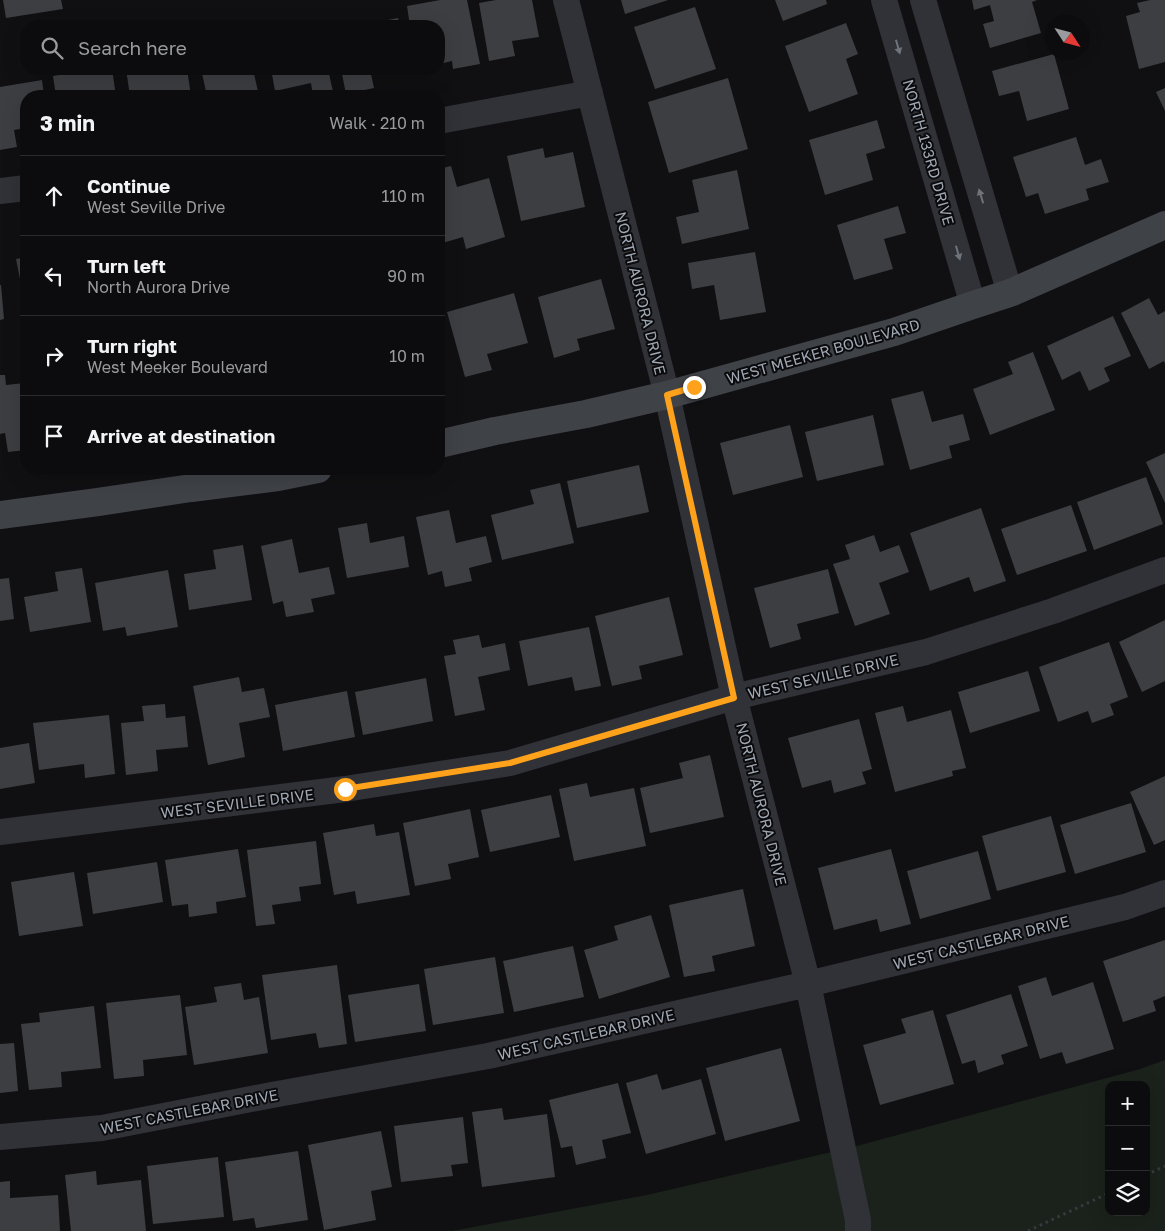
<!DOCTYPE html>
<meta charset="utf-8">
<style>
:root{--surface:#0c0c0e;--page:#151517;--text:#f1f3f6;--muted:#9a9b9e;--line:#2c2c2e}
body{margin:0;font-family:"Golos Text",sans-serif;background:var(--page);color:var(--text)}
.controls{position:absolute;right:15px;bottom:15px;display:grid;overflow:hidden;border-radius:10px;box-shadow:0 5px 20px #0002}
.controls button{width:45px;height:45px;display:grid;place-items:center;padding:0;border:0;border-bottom:1px solid var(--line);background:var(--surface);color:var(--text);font:25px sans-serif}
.compass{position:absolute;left:1045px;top:15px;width:45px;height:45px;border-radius:50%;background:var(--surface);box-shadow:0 5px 20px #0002;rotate:126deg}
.stop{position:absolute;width:15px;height:15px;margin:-11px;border:4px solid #ffa21b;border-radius:50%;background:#fff}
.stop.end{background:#ffa21b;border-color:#fff;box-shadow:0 1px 5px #0008}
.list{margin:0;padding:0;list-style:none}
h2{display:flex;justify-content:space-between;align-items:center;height:65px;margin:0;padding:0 20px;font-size:21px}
h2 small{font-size:16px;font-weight:400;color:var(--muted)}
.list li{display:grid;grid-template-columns:32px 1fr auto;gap:15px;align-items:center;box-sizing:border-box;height:80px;padding:0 20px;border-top:1px solid var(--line)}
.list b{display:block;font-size:19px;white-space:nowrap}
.list p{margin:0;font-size:16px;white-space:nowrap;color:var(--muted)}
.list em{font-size:16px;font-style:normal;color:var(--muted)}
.icon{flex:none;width:28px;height:28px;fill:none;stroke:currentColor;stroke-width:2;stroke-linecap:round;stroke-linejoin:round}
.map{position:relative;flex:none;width:1165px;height:1231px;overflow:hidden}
.search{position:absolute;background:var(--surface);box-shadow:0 5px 20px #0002;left:20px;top:20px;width:425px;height:55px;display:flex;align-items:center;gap:12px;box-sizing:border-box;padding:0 18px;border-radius:20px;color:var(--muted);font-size:19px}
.panel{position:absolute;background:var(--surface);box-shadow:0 5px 20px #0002;left:20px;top:90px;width:425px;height:385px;border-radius:20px}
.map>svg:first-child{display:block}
</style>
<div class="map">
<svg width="1165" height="1231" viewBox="0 0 1165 1231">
<rect width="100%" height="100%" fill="#101012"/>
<path fill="#1a221b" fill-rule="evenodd" d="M1165,1060V1231H452L647,1195L857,1146L1140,1069ZM1109,1085H1146V1212H1109Z"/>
<path fill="#3c3e42" d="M3,0H61L63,9L6,18Z
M440,0H467L480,64L453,69L452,61L439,64V26H410L407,6Z
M496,0H532L539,37L512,41L515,56L489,61L479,3Z
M621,0H668L625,14Z
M775,0H826L827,4L783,21Z
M972,0H1037L1032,2L1041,33L990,48L983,24L994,21L990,5L974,10Z
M1150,0H1165V62L1139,69L1126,16L1140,12L1137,3Z
M695,7L716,69L655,89L634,27Z
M398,18L400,26H363V25Z
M846,23L858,54L846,59L858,94L809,112L785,46Z
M1054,54L1069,109L1027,121L1019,91L999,96L992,71Z
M95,69H112L116,96H56L53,76Z
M126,69H187L191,96H130Z
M201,69H253L259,96H207Z
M271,69H328L333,92L313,96L311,83L275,91Z
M341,69H391V70L371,74L374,88L346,94Z
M728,78L748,149L669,173L648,102Z
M42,80L44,96H26V128L14,130L17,147L0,150V87Z
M1165,88V111L1156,92Z
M877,120L885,148L866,154L873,180L825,195L809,140Z
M1076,137L1085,165L1101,159L1109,182L1086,189L1089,200L1045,214L1038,193L1026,197L1013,157Z
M543,148L545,158L573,152L585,207L521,221L507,156Z
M451,166L457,187L489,178L505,237L466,249L463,237L439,244V169Z
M737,170L749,229L682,244L676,217L699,212L692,180Z
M898,206L906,233L884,239L893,269L854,280L837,225Z
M755,252L766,312L720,320L714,285L692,289L688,263Z
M26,257V305H25L16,259Z
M601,279L615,329L577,339L580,350L554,358L538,297Z
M0,285H1L4,319L0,320Z
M514,293L528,343L487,354L492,370L465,377L447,312Z
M1149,298L1158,315L1165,311V364L1164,361L1149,369L1121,313Z
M1113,316L1131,356L1104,368L1110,381L1089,391L1080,371L1062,380L1047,346Z
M1033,352L1055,410L990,435L973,389L1013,374L1008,362Z
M0,375H5L6,385L25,383L26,396V450L8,452L5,433L0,434Z
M923,391L932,422L963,414L970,440L949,446L952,458L910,470L891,399Z
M873,415L884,465L817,481L805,432Z
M790,425L803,477L733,495L720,443Z
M1165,453V503L1146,462Z
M639,465L649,512L577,528L567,481Z
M1146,477L1163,524L1094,550L1077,502Z
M560,483L574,543L502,560L491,515L534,504L530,490Z
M1071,505L1087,551L1017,575L1001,529Z
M981,508L1006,581L974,592L969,577L930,591L910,533Z
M449,510L456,543L486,536L492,562L469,568L472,581L445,587L442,571L428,575L416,517Z
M367,523L370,543L404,536L409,567L347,578L338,528Z
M874,535L880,552L899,545L909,572L879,583L890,614L855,626L833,564L850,559L845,545Z
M292,539L299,573L329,567L335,594L311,599L314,612L286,617L283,601L273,604L261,546Z
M243,545L252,600L189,610L184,574L216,569L213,550Z
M82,568L91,622L30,632L24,597L58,591L55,572Z
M828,569L839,613L797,624L801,639L770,648L754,588Z
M168,570L178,627L127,636L125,627L103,631L95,583Z
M9,578L14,619L0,621V579Z
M669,597L683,655L639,666L642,679L612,686L595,616Z
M1165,620V681L1142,692L1119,642Z
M589,627L601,686L575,691L572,677L528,686L519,641Z
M479,635L482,648L505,643L510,670L478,677L485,710L455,716L444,656L456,654L453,640Z
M1109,642L1128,697L1110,704L1114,715L1092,723L1088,711L1058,722L1039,667Z
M1028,671L1040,711L970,733L958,692Z
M239,677L242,692L264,688L270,717L239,723L245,757L208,765L193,686Z
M426,678L433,721L363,735L355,692Z
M347,691L355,737L283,751L275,705Z
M165,704L166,718L185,716L188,747L156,750L158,771L126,775L121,723L144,721L142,706Z
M903,706L907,722L951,710L966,768L952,771L953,776L895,792L875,713Z
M109,715L115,774L85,778L84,764L39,770L33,723Z
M859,719L872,769L862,772L866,784L834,793L831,780L802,788L788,738Z
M29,743L35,783L0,789V748Z
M710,755L724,817L650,833L640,788L683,778L679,763Z
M1165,776V840L1154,845L1130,792Z
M587,783L590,797L634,788L646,846L574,861L559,789Z
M551,795L560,837L490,852L481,810Z
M1131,803L1146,852L1075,874L1060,825Z
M470,809L479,857L448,864L451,879L415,886L403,823Z
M1051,816L1066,872L997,891L982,836Z
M374,824L376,836L399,832L410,895L357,904L355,891L334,895L323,833Z
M316,841L321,884L299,887L301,901L272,905L275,924L256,926L247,850Z
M238,849L246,897L216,902L217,913L189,917L188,904L172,906L165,860Z
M891,849L911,924L880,932L877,919L834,930L818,868Z
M978,851L991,899L920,919L907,871Z
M157,862L163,902L93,914L87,873Z
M74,872L83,926L19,936L11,882Z
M743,889L755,946L712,956L715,971L684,977L669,905Z
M651,915L670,977L599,999L584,950L618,940L614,926Z
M1165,940V996L1153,1001L1156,1011L1123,1022L1103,961Z
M573,946L584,997L514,1012L503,961Z
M495,957L504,1013L433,1025L424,969Z
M337,965L347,1044L319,1048L316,1033L271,1040L262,975Z
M1046,977L1052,996L1093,982L1114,1049L1066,1064L1062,1052L1040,1059L1018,986Z
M241,983L244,1000L259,997L268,1053L194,1065L185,1007L217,1002L214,987Z
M419,984L426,1031L355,1042L348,995Z
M1011,994L1028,1046L1001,1055L1004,1064L978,1073L975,1060L962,1064L946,1015Z
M180,995L187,1055L143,1060L144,1076L114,1079L106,1003Z
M94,1006L101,1068L61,1072L62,1087L29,1090L21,1024L40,1022L39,1013Z
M933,1010L954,1084L880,1105L863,1045L906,1033L901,1019Z
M14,1043L18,1091L0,1093V1044Z
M781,1048L800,1121L725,1141L706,1068Z
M657,1074L662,1090L701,1079L716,1134L646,1154L626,1083Z
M618,1083L631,1133L602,1140L606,1158L576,1165L572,1146L561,1148L549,1100Z
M502,1108L504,1120L547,1114L555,1177L482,1187L472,1112Z
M463,1117L468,1163L451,1165L453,1176L401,1182L394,1126Z
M381,1131L392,1187L371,1191L376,1220L324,1230L308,1145Z
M298,1151L308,1220L256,1228L254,1218L233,1221L225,1162Z
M218,1157L224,1217L153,1224L147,1166Z
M96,1171L97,1185L141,1180L146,1231H71L65,1175Z
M10,1181V1198L58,1195L60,1231H0V1182Z"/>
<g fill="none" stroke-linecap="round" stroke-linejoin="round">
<path stroke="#373a3e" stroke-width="3" stroke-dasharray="2.5 4" stroke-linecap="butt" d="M1146,1175L1165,1166
M1028,1231L1109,1193"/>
<path stroke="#313237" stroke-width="26" d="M566,0L667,395L734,697L808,984L858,1220V1231
M884,0L973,305
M923,0L1010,293
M439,121L590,93
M0,191L26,188
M0,832L345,789L510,763L734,697L926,652L1053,611L1165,570
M0,1137L102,1128L272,1095L488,1056L808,984L1125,907L1165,893"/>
<path stroke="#3f4247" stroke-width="28" d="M439,444L495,431L586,414L667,395L894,332L973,305L1010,293L1165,225
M0,515L98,502L191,488L278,477L318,469"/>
</g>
<defs><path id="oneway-solid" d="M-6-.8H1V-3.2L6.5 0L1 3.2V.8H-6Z" transform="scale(1.25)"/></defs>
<g fill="#6e737c">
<use href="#oneway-solid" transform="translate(898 47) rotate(74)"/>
<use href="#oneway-solid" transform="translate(981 196) rotate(-107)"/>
<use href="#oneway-solid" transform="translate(958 253) rotate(74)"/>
</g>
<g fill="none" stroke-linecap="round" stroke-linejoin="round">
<path stroke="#ffa21b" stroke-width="6" d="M345,789L510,763L734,698L667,395L694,387"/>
</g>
<g text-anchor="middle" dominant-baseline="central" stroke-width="4" stroke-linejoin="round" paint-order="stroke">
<g font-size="15" fill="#a0a8b4" stroke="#0b0b0d">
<text transform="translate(929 152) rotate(74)">NORTH 133RD DRIVE</text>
<text transform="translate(641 293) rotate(76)">NORTH AURORA DRIVE</text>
<text transform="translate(823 351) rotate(-16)">WEST MEEKER BOULEVARD</text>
<text transform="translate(823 676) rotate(-13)">WEST SEVILLE DRIVE</text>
<text transform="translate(237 803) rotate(-7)">WEST SEVILLE DRIVE</text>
<text transform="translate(762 804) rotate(76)">NORTH AURORA DRIVE</text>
<text transform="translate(981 942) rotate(-14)">WEST CASTLEBAR DRIVE</text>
<text transform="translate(586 1034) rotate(-13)">WEST CASTLEBAR DRIVE</text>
<text transform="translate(189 1111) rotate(-11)">WEST CASTLEBAR DRIVE</text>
</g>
</g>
</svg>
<div class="controls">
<button>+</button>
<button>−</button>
<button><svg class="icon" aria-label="layers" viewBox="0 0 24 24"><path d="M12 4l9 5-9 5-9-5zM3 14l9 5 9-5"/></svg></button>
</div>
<svg class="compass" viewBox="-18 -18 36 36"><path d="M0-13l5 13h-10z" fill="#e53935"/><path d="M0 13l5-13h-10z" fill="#9a9b9e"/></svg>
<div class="stop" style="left:345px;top:789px"></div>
<div class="stop end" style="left:694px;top:387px"></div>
<div class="search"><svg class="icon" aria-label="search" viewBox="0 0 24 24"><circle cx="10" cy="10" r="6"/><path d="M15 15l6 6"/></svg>Search here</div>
<section class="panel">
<h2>3 min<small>Walk · 210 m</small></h2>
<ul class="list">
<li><svg class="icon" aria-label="ahead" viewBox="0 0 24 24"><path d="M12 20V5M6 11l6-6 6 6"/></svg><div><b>Continue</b><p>West Seville Drive</p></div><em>110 m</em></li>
<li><svg class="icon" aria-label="left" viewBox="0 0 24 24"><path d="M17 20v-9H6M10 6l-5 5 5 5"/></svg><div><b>Turn left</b><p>North Aurora Drive</p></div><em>90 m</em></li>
<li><svg class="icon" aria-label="right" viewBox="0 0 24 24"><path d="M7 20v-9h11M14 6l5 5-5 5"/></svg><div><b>Turn right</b><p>West Meeker Boulevard</p></div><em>10 m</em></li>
<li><svg class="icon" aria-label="arrive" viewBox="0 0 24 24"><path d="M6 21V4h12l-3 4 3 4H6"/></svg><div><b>Arrive at destination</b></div></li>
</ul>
</section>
</div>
